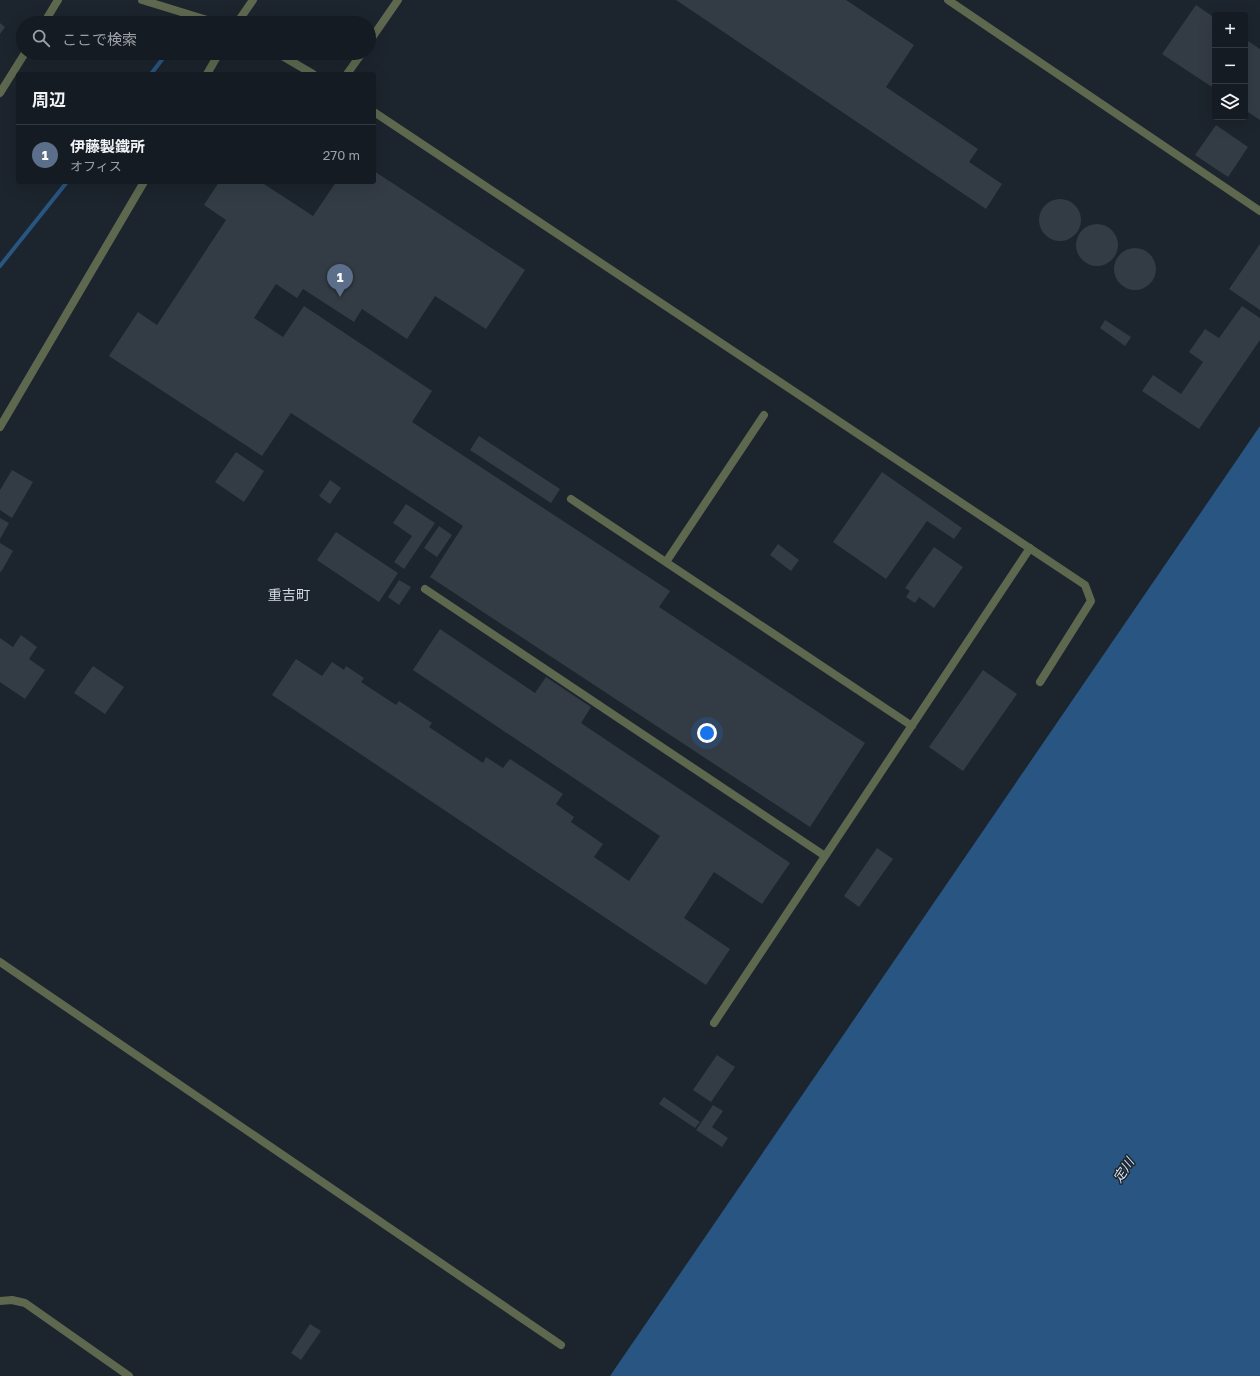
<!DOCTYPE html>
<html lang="ja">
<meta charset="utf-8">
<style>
:root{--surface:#151b22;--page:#22282f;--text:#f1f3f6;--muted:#9da1a5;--line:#343940;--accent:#9acb34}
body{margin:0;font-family:"Golos Text","Noto Sans JP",sans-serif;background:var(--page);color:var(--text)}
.controls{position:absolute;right:12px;top:12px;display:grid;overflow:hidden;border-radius:4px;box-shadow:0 4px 16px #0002}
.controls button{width:36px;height:36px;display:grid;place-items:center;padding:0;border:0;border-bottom:1px solid var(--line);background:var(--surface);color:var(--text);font:20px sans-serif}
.you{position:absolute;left:707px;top:733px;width:14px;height:14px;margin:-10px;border:3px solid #fff;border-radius:50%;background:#1a73e8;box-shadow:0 0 0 6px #1a73e833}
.badge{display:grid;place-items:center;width:26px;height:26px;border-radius:50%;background:var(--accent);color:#fff;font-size:13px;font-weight:700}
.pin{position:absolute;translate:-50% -33px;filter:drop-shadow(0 1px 2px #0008)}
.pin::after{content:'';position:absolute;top:21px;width:14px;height:12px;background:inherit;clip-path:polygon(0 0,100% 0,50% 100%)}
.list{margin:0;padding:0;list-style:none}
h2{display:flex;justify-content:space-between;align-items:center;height:52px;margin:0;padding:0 16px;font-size:17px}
h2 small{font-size:13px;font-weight:400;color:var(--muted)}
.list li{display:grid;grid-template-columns:26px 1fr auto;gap:12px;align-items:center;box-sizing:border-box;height:60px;padding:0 16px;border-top:1px solid var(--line)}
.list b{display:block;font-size:15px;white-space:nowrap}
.list p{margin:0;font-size:13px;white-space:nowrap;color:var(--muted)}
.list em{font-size:13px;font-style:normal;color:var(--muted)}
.icon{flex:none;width:22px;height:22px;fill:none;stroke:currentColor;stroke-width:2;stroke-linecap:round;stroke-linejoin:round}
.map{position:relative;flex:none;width:1260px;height:1376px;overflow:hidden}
.search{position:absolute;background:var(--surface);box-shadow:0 4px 16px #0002;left:16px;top:16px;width:360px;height:44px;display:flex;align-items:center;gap:10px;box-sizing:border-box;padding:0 14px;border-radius:22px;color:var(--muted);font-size:15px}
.panel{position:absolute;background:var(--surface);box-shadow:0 4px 16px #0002;left:16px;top:72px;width:360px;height:112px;border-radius:4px}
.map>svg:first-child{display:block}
</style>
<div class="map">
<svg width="1260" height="1376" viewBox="0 0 1260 1376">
<rect width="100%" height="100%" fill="#1c242d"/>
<path fill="#285581" d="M1260,426V1376H610Z"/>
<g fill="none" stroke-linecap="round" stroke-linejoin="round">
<path stroke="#285581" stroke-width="4" d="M151,74L164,57
M0,266L67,182"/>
</g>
<path fill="#333c45" d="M676,0H846L914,45L886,87L978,149L969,162L1002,184L986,209Z
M1196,5L1215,18V89L1162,54Z
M0,23L5,27L0,34Z
M1245,39L1260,49V120L1245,110Z
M1216,125L1248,147L1228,177L1195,155Z
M374,171L525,270L486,329L435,296L407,339L362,309L354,322L303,289L297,298L276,284L254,318L283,337L304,306L432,391L412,422L670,591L659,607L865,743L810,827L430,577L463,526L291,413L262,456L109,356L138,312L157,325L226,220L204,205L219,182H261L313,216L336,182H374Z
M1039 220a21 21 0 1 1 42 0a21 21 0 1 1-42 0Z
M1076 245a21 21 0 1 1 42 0a21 21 0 1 1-42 0Z
M1260,244V310L1229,289Z
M1114 269a21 21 0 1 1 42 0a21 21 0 1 1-42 0Z
M1242,306L1260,318V340L1199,429L1142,391L1153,375L1181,394L1203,362L1189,352L1205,329L1219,338Z
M1105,320L1131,337L1125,346L1100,328Z
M479,436L560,489L551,503L470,450Z
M236,452L264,471L244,502L215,482Z
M12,470L33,482L12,518L0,510V490Z
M882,472L962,528L954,539L927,521L886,579L833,542Z
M330,480L341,488L330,504L319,496Z
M406,504L435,523L404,569L394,562L412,536L393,523Z
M0,518L9,523L0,539Z
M439,526L452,535L437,557L424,548Z
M336,532L398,573L379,602L317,560Z
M0,543L13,551L1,572L0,571Z
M778,544L799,560L791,571L770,555Z
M934,547L963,567L934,608L919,597L915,603L906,597L910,591L905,588Z
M399,580L411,587L399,605L388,597Z
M440,629L535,693L546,677L591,707L581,723L790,863L762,904L714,872L684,918L730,949L706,985L272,695L296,659L322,676L332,662L344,670L346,666L364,678L361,682L396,705L399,701L432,723L429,727L483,763L486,757L503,768L510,759L563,794L556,804L574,817L571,822L603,844L594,857L629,881L660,836L413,670Z
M21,635L37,647L29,659L45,670L25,699L0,682V638L13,647Z
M93,666L124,687L105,714L74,693Z
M983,670L1017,694L963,771L929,747Z
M877,848L893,859L859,907L844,896Z
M717,1055L735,1067L711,1102L693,1090Z
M664,1097L700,1122L695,1128L659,1104Z
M713,1105L723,1111L712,1127L728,1138L722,1147L696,1130Z
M310,1324L321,1331L301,1360L291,1353Z"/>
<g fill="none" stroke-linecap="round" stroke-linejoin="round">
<path stroke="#5e684f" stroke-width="8" d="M571,499L912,726
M666,562L764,415
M425,589L825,856
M714,1023L1030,548
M0,1301L12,1300L25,1303L129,1376"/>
<path stroke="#5e684f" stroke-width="8" d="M948,0L1260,211
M44,23L58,0
M369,42L398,0
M277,53L313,74
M347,74L362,53
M0,93L25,53
M374,112L1085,585L1091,601L1040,682
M0,962L561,1345"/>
<path stroke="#5e684f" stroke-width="8" d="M142,0L217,23
M237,23L253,0
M207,74L219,53
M0,427L144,182"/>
</g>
<g text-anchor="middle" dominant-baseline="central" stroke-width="3" stroke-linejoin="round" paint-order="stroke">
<g font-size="13" font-style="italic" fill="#d7e4f2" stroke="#1c242d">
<text transform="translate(1123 1170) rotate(-56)">定川</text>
</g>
<g font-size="14" fill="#d4dae0" stroke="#1c242d">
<text x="289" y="594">重吉町</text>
</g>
</g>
</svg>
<div class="controls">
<button>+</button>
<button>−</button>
<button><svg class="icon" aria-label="layers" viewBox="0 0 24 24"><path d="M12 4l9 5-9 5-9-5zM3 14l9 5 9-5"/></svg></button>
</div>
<div class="you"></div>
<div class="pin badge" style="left:340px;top:297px;background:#5c6f8a">1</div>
<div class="search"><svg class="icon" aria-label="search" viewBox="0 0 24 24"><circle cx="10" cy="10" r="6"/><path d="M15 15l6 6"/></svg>ここで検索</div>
<section class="panel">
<h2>周辺<small></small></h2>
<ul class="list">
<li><span class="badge" style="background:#5c6f8a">1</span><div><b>伊藤製鐵所</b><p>オフィス</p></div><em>270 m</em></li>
</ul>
</section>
</div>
